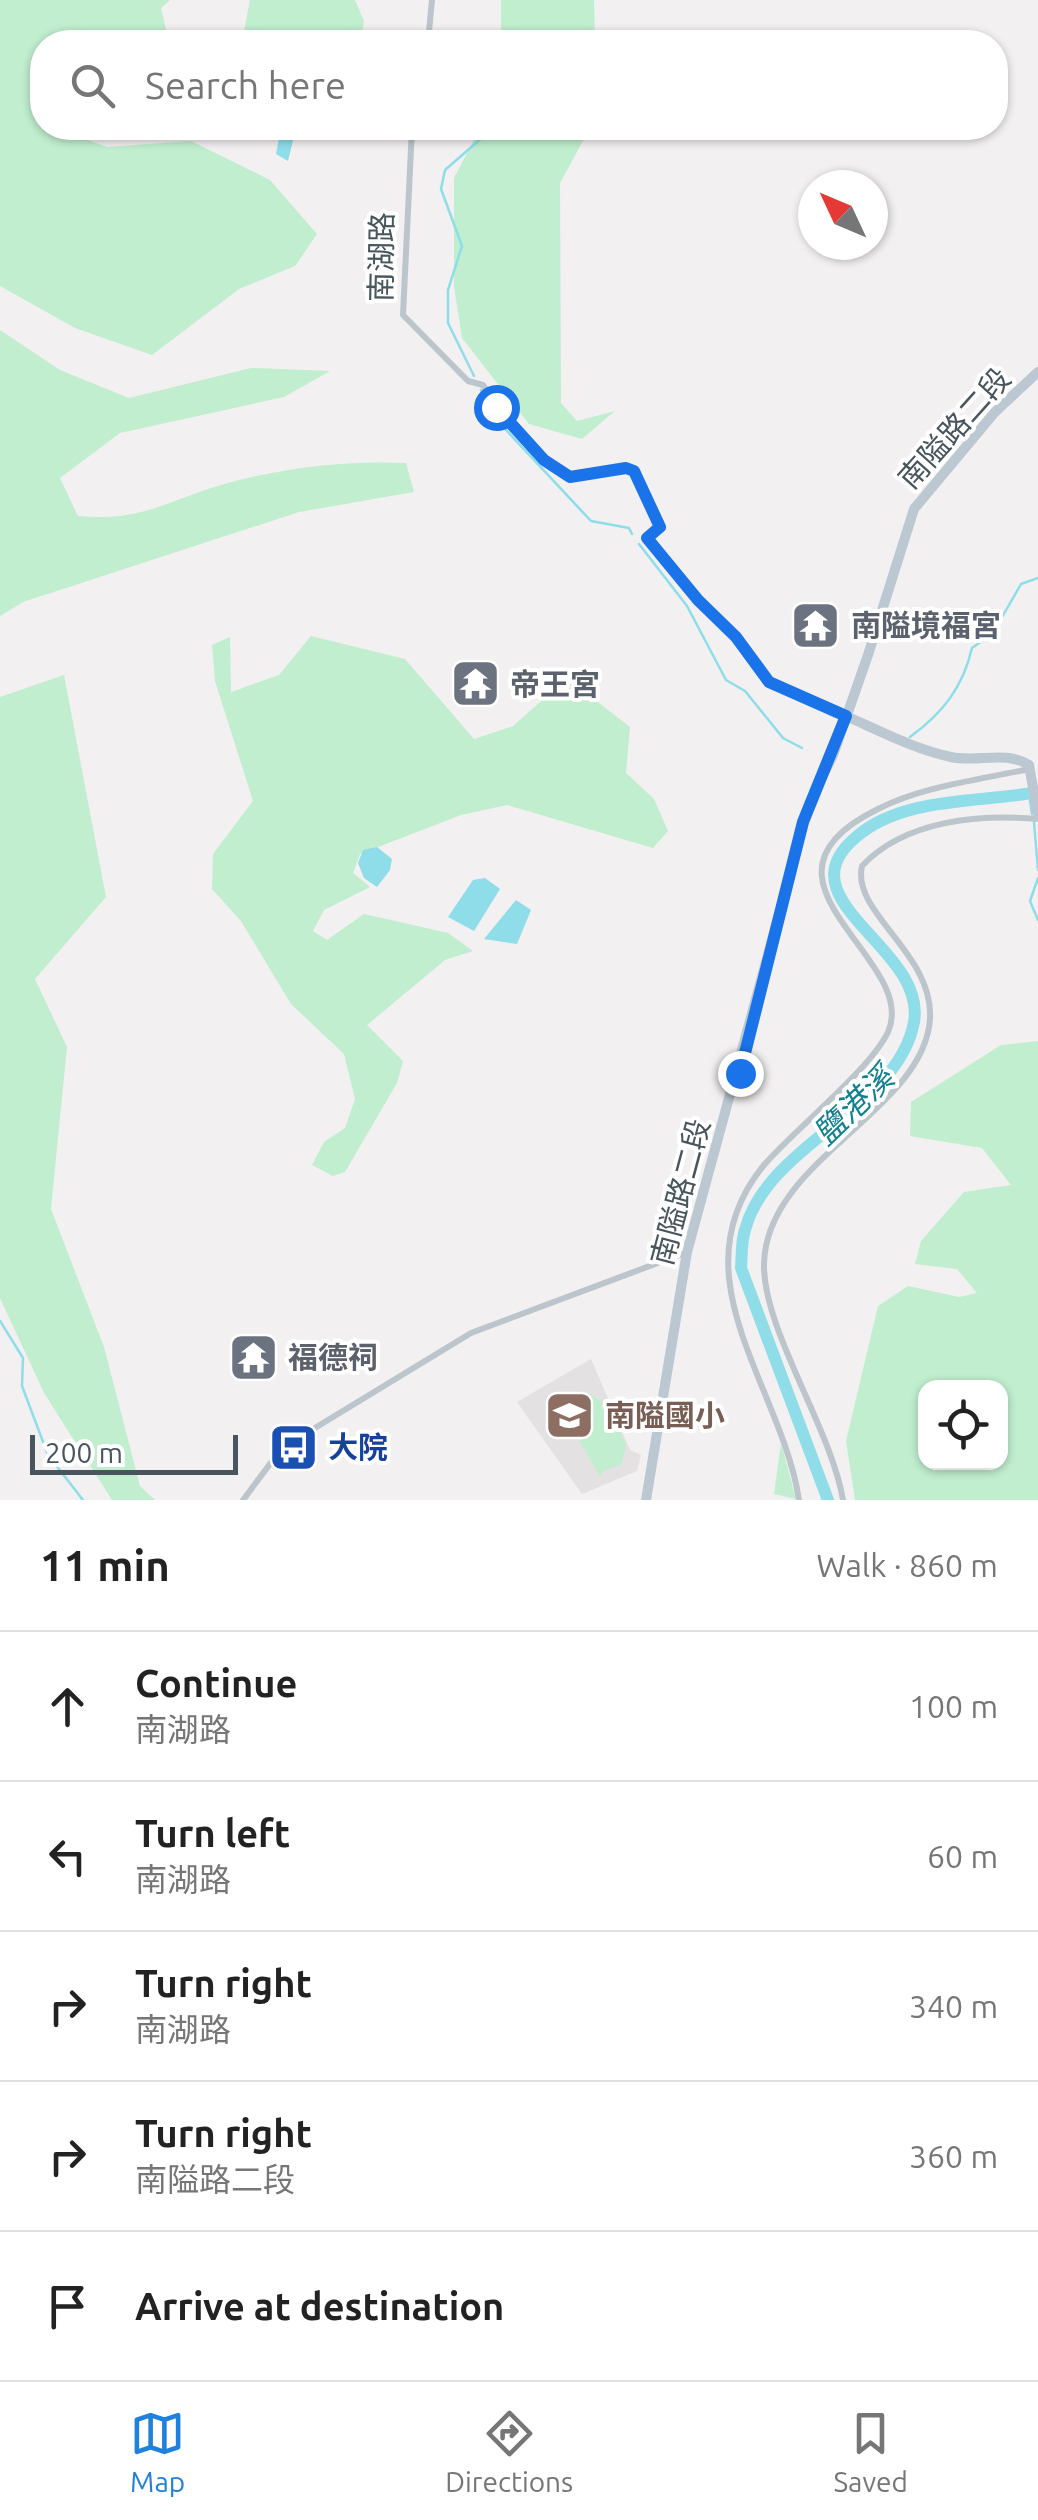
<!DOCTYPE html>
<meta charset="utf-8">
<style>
:root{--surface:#fff;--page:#f6f6f6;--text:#222;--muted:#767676;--line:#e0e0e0;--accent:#2081dc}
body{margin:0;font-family:Ubuntu,"Noto Sans TC",sans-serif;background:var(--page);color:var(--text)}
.controls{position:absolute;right:30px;bottom:30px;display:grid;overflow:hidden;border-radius:20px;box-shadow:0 2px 8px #0004}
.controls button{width:90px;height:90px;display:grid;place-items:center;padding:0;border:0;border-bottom:2px solid var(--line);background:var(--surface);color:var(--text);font:50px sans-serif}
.compass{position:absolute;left:798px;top:170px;width:90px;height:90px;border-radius:50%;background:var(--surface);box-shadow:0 2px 8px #0004;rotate:314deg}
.scale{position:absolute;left:30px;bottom:25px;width:208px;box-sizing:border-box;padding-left:10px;border:5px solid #48555d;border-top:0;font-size:28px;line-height:35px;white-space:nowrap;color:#48555d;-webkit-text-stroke:8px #fff;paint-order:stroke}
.stop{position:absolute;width:30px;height:30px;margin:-22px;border:8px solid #1a73e8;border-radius:50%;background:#fff}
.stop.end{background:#1a73e8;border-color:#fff;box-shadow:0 2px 10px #0008}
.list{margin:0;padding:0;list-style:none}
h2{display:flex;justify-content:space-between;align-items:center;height:130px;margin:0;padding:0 40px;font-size:42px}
h2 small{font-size:32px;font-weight:400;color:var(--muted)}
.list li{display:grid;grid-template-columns:65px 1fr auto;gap:30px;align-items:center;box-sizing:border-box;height:150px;padding:0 40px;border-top:2px solid var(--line)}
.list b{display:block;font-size:38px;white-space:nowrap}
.list p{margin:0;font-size:32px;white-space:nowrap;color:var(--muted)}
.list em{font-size:32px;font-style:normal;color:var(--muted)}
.icon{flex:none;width:55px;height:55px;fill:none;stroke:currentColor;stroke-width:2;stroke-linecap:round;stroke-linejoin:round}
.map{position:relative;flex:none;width:1038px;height:1500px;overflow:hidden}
.search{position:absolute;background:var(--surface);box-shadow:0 2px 8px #0004;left:30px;right:30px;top:30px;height:110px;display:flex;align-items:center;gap:25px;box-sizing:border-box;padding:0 35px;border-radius:40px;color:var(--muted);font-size:38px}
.sheet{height:880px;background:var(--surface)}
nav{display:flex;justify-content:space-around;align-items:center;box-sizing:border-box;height:140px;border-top:2px solid var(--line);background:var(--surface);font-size:28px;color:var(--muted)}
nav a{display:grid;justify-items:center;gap:5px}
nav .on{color:var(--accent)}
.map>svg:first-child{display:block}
</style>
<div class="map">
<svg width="1038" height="1500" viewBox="0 0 1038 1500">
<rect width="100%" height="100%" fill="#f2f0f0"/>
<path fill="#e3e1e2" d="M591,1359L630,1450L641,1455L637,1471L582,1494L517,1402Z"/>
<path fill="#c0eece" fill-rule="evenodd" d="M0,0H170L161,8L169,42H42V128H89L80,137L107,147L191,141L270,180L317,234L295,266L239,289L152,355L75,328L0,286Z
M250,0H355L364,21L361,42H242Z
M501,0H594L595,42H501Z
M480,128H590L560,183L561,403L577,421L615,411L582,439L529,424L462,338L454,286V178Z
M0,330L60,370L129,398L251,368L330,371L284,397L120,433L60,478L78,516C140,522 164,502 221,485C279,468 347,460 406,463L414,492L299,512L23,602L0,616Z
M311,636L405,659L474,739L513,726L563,682L577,686L630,727L626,773L654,799L668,831L653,848L507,805L461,815L360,854L353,873L370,887L324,910L313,931L327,940L364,914L448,933L473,951L445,960L367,1025L403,1061L397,1083L345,1172L333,1176L312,1165L324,1142L345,1128L355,1099L344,1054L291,1004L241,921L212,889L213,854L253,801L215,681L212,645L230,637L231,692L279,675Z
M64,675L106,897L35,979L67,1047L51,1209L104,1347L140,1486L155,1500H112L44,1393L0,1298V697Z
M1038,1041V1500H855L846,1441L878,1306L908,1286L959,1297L977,1293L957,1269L915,1264L921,1241L964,1192L1011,1185L982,1148L910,1136L911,1102L1001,1045ZM926,1388H1000V1462H926Z
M589,1393L604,1403L626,1444L621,1465L604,1470L600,1477L560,1406L566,1403L569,1408L575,1400Z
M781,1443L796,1499L774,1494Z"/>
<path fill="#8fdde9" d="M281,128H296L288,161L276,154Z
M377,847L392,859L390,870L377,887L364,878L358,863L363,850Z
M485,878L500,889L474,931L448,917L473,880Z
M516,900L531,910L517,944L484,939Z"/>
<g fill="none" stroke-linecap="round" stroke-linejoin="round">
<path stroke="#8fdde9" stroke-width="2.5" d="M474,376L448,323V290L462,246L441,189L445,170L484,136V128
M481,390L493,416L591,521L629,528L632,534
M639,544L687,606L726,680L745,691L783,738L802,748
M910,737C943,713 963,687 972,648L993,633L1021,584L1038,578
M1029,794L1032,814
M1034,822L1038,870
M1038,878L1030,901L1038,920
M0,1321L23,1358L22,1386L48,1455L83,1500"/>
<path stroke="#8fdde9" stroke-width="12" d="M828,1500L741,1268C742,1256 741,1242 745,1230C768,1143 898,1109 914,1022C927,947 780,901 856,837C903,796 981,803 1038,792"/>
<path stroke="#bcc5cc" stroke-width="6" d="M428,42L432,0
M412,128L403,315L468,381L483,385L510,424L555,469L579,477L626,468L634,471L660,527L647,538L697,599L736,637L769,682L846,716
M243,1500L282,1448L471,1333L687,1252
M799,1500C782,1386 673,1276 764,1165C795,1129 870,1070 888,1032C921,959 733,881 876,810C922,786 979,780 1029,769
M843,1500C831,1428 763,1330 764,1264C766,1160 924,1111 930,1019C934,953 851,913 862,866C905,820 979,814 1038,819"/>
<path stroke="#bcc8d1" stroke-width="10" d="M846,716C880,731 914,749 951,757C978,763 1005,750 1029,765L1038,817
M646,1500L687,1252L809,804L833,755L868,655L914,509L995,412L1038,372"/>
</g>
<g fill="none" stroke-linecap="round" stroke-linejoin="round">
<path stroke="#1a73e8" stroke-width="12" d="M496,407L544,460L570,477L626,468L634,471L660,527L647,538L698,600L736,637L769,682L846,716L803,822L740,1073"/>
</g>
<defs>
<symbol id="temple-square" viewBox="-11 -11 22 22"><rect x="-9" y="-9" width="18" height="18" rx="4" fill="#6b7280" stroke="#fff"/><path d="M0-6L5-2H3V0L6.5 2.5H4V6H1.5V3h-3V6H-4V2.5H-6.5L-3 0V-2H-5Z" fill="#fff"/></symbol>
<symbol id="school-square" viewBox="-11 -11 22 22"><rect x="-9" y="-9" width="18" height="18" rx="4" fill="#8d6e63" stroke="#fff"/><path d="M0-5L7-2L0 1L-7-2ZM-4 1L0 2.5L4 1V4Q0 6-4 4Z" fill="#fff"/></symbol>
<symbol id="bus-square" viewBox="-11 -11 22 22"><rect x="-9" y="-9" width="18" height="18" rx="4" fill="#1a4fb4" stroke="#fff"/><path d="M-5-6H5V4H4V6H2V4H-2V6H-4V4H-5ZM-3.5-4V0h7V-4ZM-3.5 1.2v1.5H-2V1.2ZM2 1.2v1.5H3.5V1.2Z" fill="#fff"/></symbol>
</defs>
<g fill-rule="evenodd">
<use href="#temple-square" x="788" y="598" width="55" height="55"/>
<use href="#temple-square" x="448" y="656" width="55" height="55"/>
<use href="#temple-square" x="226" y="1330" width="55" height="55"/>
<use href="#school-square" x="542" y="1388" width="55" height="55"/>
<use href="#bus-square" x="266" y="1420" width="55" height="55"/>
</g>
<g text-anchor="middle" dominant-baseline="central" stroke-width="8" stroke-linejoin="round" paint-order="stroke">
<g font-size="30" fill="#48555d" stroke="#fff">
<text transform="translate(381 257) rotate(-89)">南湖路</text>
<text transform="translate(954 428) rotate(-48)">南隘路二段</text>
<text transform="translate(680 1192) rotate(-75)">南隘路二段</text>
</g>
<g font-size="30" font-weight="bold" fill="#5b616d" stroke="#fff" text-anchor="start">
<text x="851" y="625">南隘境福宮</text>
<text x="510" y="684">帝王宮</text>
<text x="288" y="1357">福德祠</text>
</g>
<g font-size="30" font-weight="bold" fill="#785e54" stroke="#fff" text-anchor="start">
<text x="605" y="1415">南隘國小</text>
</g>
<g font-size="30" font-weight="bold" fill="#164399" stroke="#fff" text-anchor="start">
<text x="328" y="1447">大院</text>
</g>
<g font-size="32" font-style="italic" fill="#128090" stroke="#fff">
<text transform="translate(853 1105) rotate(-44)">鹽港溪</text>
</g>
</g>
</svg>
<div class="controls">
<button><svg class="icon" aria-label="locate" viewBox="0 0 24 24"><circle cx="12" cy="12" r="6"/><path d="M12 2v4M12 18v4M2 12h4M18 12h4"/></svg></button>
</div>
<svg class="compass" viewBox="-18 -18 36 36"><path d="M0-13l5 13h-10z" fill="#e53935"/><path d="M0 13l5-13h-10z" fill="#767676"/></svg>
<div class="scale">200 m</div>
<div class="stop" style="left:496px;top:407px"></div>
<div class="stop end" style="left:740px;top:1073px"></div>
<div class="search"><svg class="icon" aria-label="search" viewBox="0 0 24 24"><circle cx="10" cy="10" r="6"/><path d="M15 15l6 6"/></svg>Search here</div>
</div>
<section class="sheet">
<h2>11 min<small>Walk · 860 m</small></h2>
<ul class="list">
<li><svg class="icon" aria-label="ahead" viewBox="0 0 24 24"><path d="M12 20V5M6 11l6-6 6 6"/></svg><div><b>Continue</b><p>南湖路</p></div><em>100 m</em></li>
<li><svg class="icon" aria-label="left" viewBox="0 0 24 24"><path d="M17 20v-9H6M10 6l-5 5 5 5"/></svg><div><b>Turn left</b><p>南湖路</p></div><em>60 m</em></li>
<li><svg class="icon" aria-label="right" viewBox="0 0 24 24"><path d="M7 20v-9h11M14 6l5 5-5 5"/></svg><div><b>Turn right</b><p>南湖路</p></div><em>340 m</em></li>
<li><svg class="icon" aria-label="right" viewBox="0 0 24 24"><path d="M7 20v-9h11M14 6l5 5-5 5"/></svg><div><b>Turn right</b><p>南隘路二段</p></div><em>360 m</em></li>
<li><svg class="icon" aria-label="arrive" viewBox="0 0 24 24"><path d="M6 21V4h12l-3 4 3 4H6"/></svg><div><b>Arrive at destination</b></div></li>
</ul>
</section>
<nav>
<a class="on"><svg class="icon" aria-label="map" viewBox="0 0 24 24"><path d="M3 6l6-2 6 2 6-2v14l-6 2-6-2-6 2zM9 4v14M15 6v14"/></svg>Map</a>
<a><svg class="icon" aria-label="directions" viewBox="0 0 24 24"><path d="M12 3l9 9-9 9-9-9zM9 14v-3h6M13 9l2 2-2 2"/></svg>Directions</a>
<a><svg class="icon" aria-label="saved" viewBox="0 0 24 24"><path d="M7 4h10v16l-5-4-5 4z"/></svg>Saved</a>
</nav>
